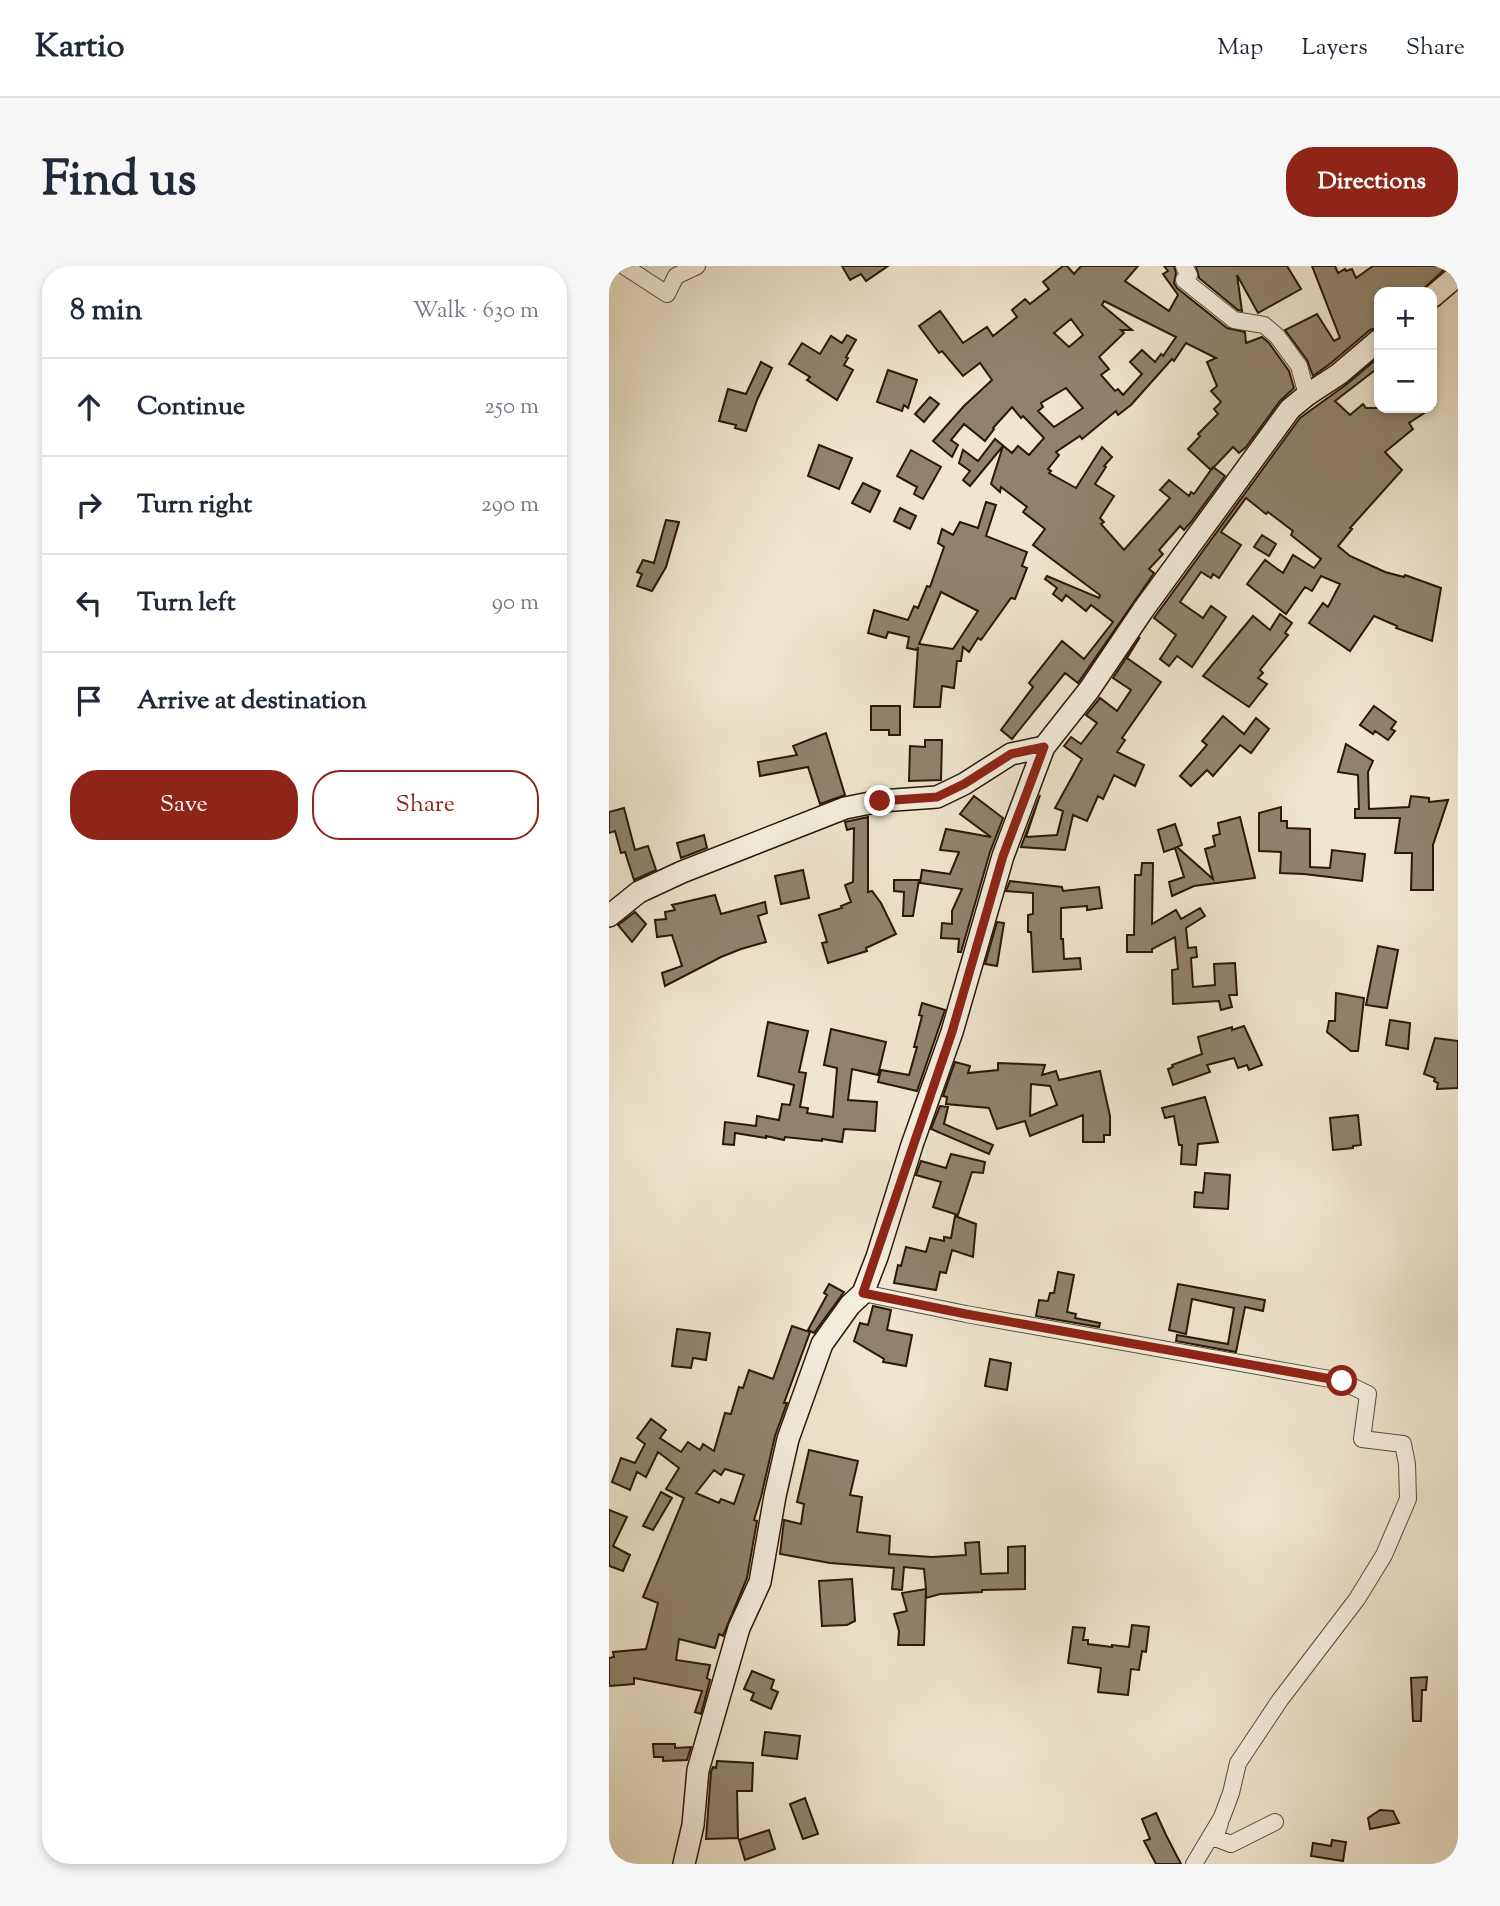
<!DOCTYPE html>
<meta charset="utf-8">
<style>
:root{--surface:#fff;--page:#f6f6f7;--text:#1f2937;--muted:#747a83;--line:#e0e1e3;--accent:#8f2418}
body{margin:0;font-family:"Sorts Mill Goudy",serif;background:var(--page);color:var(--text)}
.controls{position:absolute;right:21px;top:21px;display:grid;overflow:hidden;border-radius:14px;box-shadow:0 4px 10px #0003}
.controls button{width:63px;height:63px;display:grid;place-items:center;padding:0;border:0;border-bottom:2px solid var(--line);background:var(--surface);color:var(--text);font:35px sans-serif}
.stop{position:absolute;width:21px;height:21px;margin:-16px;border:5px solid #8f2418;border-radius:50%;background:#fff}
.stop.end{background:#8f2418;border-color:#fff;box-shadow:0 2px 7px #0008}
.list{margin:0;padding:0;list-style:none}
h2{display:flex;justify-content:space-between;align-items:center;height:91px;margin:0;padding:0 28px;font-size:30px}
h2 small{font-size:23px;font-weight:400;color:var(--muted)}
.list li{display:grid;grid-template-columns:46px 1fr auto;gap:21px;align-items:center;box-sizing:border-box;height:98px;padding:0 28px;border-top:2px solid var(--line)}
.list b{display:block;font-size:26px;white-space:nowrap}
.list em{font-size:23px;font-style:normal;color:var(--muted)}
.actions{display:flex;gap:14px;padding:21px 28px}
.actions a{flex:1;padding:16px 0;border:2px solid var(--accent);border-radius:28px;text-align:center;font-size:24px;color:var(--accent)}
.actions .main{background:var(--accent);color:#fff}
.icon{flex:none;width:38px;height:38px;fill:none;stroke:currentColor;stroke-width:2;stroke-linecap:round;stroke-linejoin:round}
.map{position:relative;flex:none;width:849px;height:1598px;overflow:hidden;border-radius:28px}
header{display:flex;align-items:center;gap:42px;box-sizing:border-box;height:98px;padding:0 35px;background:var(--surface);border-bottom:2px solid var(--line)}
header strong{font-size:33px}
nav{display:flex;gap:38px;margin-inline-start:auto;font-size:24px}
.intro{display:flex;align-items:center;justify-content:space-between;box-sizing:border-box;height:168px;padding:0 42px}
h1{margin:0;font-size:49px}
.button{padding:18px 32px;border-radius:28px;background:var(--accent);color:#fff;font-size:24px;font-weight:700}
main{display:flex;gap:42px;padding:0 42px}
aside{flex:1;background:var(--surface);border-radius:28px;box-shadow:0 4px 10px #0003}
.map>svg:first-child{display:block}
</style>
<header>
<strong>Kartio</strong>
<nav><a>Map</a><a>Layers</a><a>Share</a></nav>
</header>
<div class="intro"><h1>Find us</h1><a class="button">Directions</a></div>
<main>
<aside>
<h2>8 min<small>Walk · 630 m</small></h2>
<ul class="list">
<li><svg class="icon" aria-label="ahead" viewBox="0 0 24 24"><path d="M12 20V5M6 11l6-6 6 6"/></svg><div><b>Continue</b></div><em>250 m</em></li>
<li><svg class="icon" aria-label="right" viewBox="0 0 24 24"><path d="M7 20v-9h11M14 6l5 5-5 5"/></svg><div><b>Turn right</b></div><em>290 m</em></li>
<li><svg class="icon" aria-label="left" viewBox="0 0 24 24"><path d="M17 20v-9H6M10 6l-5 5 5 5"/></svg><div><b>Turn left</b></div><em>90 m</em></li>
<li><svg class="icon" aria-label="arrive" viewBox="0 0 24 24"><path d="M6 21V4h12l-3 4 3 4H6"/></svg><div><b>Arrive at destination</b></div></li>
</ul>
<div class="actions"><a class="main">Save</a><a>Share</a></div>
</aside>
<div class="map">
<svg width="849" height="1598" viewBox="0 0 849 1598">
<rect width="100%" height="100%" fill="#eee6cd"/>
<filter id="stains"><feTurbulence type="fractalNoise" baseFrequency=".00286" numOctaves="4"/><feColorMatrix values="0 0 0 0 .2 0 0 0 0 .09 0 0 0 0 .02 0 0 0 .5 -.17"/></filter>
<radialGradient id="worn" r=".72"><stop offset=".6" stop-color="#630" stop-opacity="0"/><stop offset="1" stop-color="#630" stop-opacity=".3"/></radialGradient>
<path fill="#90836d" stroke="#2a1804" stroke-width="2" fill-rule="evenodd" d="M233,0H279L257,15L252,8L241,14Z
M454,0H458L465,8L472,0H529L516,15L560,45L569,29L554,8L559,5L555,0H565L567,7L565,17L568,22L618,62L636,66L637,77L653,71L660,77L680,105L685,122L671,135L637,181L630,187L624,181L602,204L579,183L591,170L589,168L609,148L605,143L612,136L602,125L608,120L598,96L607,92L577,77L565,95L563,93L522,139L509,149L507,145L473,173L471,170L447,186L450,189L439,203L442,205L440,207L467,222L493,181L503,191L495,200L497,201L486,218L505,230L491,252L495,256L492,258L515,284L561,232L551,224L560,214L580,230L582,226L585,228L604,201L616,210L582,256L575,264L571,260L550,284L554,288L540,303L545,307L469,417L456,407L403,473L392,464L424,421L420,417L453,375L475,393L504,356L482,339L477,345L457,329L453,335L444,328L448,322L436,313L438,310L490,332L491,329L424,279L436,263L414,246L418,241L392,221L391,226L382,218L394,180L361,220L354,214L361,205L350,197L354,184L369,195L386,173L403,187L409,180L420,189L435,172L414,150L412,152L403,141L384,162L385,163L376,175L355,158L342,174L349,179L343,191L324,175L355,140L383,114L371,97L354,110L333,85L330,87L310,60L331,45L354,77L378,61L384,70L408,51L403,44L416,33L421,38L440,23L434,16ZM495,35L567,71L554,90L552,88L546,96L533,84L521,96L533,108L514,129L509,123L506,125L492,109L500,103L490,91L515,67L512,64H523L493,39ZM462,53L474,69L460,81L445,67ZM457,122L474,142L445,161L429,145L434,141L432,137Z
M587,0H678L692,23L649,47L628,9L633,45L629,44L590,12Z
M703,0H726L729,7L736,3L737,5L743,3L747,12L764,0H839L811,26H770V61L761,64L722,97L704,110L698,94L676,64L708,48L725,75L731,72Z
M238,69L247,74L237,91L239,92L235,99L244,104L228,134L198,114L201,111L180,98L193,77L211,88L222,70L233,77Z
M770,91V101L726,135L741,149L754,138L757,142H823L800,157L804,163L776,186L793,204L741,262L743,263L729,280L741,290L776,306L795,311L796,309L832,322L823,375L787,362L788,360L765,350L741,385L700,357L714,337L719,341L731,318L712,310L703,325L696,321L677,348L638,318L656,294L674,307L684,289L705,302L712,293L682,269L684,265L659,246L657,248L637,232L612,266L632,279L610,312L604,308L602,312L592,306L571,336L594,352L602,340L617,351L583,401L568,390L560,400L551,393L567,369L545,352L691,152L738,118Z
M152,96L163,102L148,134L137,165L126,162L127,159L110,155L119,123L137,128Z
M279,104L308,114L299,142L295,139L293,145L268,136Z
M321,131L330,138L315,156L306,148Z
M210,179L243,192L230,223L199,210Z
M302,184L332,201L314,233L305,228L308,221L288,210Z
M254,217L271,225L261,246L243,237Z
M377,236L387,239L377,270L418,286L413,300L418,302L406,333L402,332L372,374L369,372L360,386L354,381L352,395H348L345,422L333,420L331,441H305L309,381L308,384L298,382L300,371L279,366L277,372L259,367L265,344L299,354L305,340L309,342L318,320L321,321L335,281L329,277L333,263L344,269L351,256L369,262ZM332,326L369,345L344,383L310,378Z
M291,242L307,250L301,263L285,255Z
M57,254L70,256L57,301L43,325L28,320L33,308L28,306L34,294L45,297Z
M653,269L667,278L660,290L645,281Z
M671,348L683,357L676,367L679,369L651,404L654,407L649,412L658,418L640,441L594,410L644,350L661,364Z
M531,371L518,392L552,416L513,472L516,474L508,486L535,499L526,520L505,509L494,533L489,530L478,555L464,549L456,584L412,581L431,529L417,571L448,569L454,545L446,542L473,493L455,480L462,471L472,478L488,457L477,449L491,432L508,445L522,424L504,412Z
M262,440H291V469H280V464H262Z
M765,440L787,456L782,463L786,465L779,474L766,465L764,468L751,459Z
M614,450L635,468L647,452L660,463L642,487L631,479L604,510L598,504L582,520L571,510L598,479L593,475Z
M217,467L236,529L211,538L199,501L151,510L149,496L188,489L184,480Z
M316,474H333L332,514L300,515L301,480L316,481Z
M737,478L764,495L759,506L760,543L800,541L802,530L820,532V536L839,534L824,579V624H802L803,587H786L791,552H746V543H750L749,509L729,506Z
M365,530L394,552L381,586L352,686H349L350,673L332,672L333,657L343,658V645L353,623L311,617L313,604L341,608L350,586L331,584L337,563L382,571L351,548Z
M672,541V555H678V562L701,563V601L721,602L723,584L756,588L753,615L695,608L671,607L672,586L650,585V547Z
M15,542L26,584L39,580L47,604L25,614L16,586L12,587L6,565L0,567V546Z
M259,551V626L263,625L272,637L287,668L257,682L258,685L219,697L213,677L218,676L210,649L233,642L232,640L242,636L236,619L244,616L245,562L238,564L236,556Z
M631,551L646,612L585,620L563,630L560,616L575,611L566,582L555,586L549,564L566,558L573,579L568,581L604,613L596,583L606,580L604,570L611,568L609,557Z
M95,569L98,582L72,592L68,577Z
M533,597H544L543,658L567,644L572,653L591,642L596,650L577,662L579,682L587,681L588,691L582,692L584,721L606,719L605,698L626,697L628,729H620L623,741L612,744L610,735L564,738L563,704L569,703L566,671L543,683V686H518V669H525L526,609H532Z
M194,604L200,632L172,638L166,610Z
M285,614H310L304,650H294L295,626L285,625Z
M401,615L453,621L454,625L490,621L493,642L478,644V640L452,642V673H454L455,693L471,692L472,703L424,706L422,666H419V649L424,648V627L397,625Z
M106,629L112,648L156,636L158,647L149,650L157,676L132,683L112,691L56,720L53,707L73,700L63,669L48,671L46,654L57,653L56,646L66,644L63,639Z
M26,646L37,658L23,676L9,659Z
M388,656L395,657L388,700L376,698Z
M769,680L789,684L778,742L757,739Z
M727,727L755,732L749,785H742L718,766L720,755H726Z
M313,737L336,744L308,825L269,816L272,804L300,809L308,781H305L313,750L310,749Z
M781,754L801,757L799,783L777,779Z
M159,756L199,765L190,806L197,807L191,841L199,842L198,847L224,851L228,802L215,799L222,763L277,776L269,809L243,803L239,834L268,836L266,865L235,863L233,876L213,873V875L176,871L175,874L157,870V872L126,867L125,879L114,878L116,856L147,860L148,850L170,854L173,838L181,839L185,819L149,810Z
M635,760L653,799L640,804L638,799L629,802L625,792L598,799L601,806L564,819L559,803L564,801L563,799L593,788L589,771L623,761V764Z
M826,772L849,775V822L828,823L829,817L825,815L826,812L815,808Z
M346,796L361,800L359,807L389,804V797L436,799L433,809L447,805L450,814L491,805L501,850V869H495V876H474V849L421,870L416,855L388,863L380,842L337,838L338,831L334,830ZM422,818L441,820L448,839L421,850Z
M596,831L609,876L589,878L587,899L572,898L573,879H570L565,850L556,852L553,842Z
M331,840L339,841L335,858L384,879L380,888L322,863Z
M749,849L752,879L744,880V882L724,884L721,852Z
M342,888L376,896L374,907L363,906L349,949L324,941L332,916L307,909L312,895L337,902Z
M596,907L621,909L619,943L585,941L586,926L594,927Z
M346,950L367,958L364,991L343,984L337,1007L331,1006L327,1024L285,1017L289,999L292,1000L297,981L317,986L321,972L335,975V971L342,972Z
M449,1006L465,1009L458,1046L467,1048L466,1052L491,1057L490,1061L427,1050L430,1034L439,1035L441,1027H445Z
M220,1018L235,1026L205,1067L199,1064L218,1029L215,1027Z
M569,1018L656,1034L654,1045L636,1041L627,1086L567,1075L568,1069L619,1078L625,1042L583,1033L577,1068L560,1064Z
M264,1040L282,1044L278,1064L303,1069L297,1100L274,1096L275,1093L245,1075L251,1057L259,1059Z
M183,1060L201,1066L175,1137H178L166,1170L152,1231L145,1254L148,1255L138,1312L114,1370L110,1368L106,1382L70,1373L67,1394L101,1399L98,1412L101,1414L92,1448L86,1446L93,1425L25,1412V1418L0,1420V1392L5,1391L4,1386L37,1383L49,1337L34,1331L75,1232L57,1223L70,1202L49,1186L37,1211L28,1206L21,1224L3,1216L12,1192L26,1197L36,1178L28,1172L42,1153L57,1164L51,1172L72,1186L79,1176L91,1184L94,1178L105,1185L116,1147L122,1148L130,1121L134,1122L140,1104L164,1113ZM116,1203L135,1209L125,1238L112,1233L110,1237L87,1227L105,1204L112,1209Z
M68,1063L101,1067L97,1094L84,1092L82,1102L63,1100Z
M381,1093L402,1097L398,1124L376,1120Z
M200,1184L249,1195L241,1229L253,1231L248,1266L281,1270L280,1288L323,1291L357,1289L356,1277L370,1276L372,1308L399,1307V1281L416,1280V1323L373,1324V1326L331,1328L317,1332V1324L315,1379H289L290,1365L285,1348L298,1345L293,1327L317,1323L315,1303L295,1301L293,1324L283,1323L285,1302L221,1297L171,1288L175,1254L192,1258L195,1238L188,1236Z
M52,1226L63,1232L44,1264L34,1260Z
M0,1244L18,1251L4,1280L21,1289L14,1305L0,1300Z
M243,1313L246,1355L238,1359L213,1360L210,1315Z
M523,1359L540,1361L537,1386L533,1385L530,1404L522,1403L519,1429L489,1426L492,1402L459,1397L464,1361L476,1362L474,1374H479V1378L503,1381V1379L520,1381Z
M143,1405L165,1414L162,1423L169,1426L162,1443L142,1434L145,1427L135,1423Z
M818,1411L817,1424H813L812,1455H804L802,1412Z
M156,1466L191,1470L188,1493L153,1489Z
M44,1478H66V1482L82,1481L78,1494L54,1495V1491H45Z
M108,1495L144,1497L143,1525H128L129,1572L97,1573L102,1506L104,1501L107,1502Z
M196,1532L209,1568L194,1573L181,1538Z
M771,1544L784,1545L790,1557L761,1563L759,1552Z
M547,1547L557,1569L572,1598H547L535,1575L541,1573L533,1553Z
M160,1564L166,1583L136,1594L130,1574Z
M723,1574L737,1576L734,1595L702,1590L704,1577L722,1580Z"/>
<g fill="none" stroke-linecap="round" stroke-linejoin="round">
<defs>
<path id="street" d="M15,0L58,28L67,10L88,0
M575,0L580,9L575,14L625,54L655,59L668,70L690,100L698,129
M254,1027L357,1048L732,1115L759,1128L753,1173L794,1178L798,1198L799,1233L775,1289L748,1333L671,1434L629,1497L622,1527L613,1551L585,1598
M611,1557L606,1572L622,1578L666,1556"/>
<path id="secondary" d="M823,31L849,9
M0,650L30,626L73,606L236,542L271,535L328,531L355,518L402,488L435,481
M75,1598L84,1559L89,1504L130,1362L151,1316L166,1230L179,1173L213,1078L241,1039L254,1027L268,991L303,879L343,766L394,590L435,481L480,424L534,344L681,143L698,129L730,108L770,74"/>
</defs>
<use href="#street" stroke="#5b4c36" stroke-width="18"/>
<use href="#secondary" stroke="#2a1804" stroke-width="24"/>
<use href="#street" stroke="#f4efde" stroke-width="16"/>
<use href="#secondary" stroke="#f4efde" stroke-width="21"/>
</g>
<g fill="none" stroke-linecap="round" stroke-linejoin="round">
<path stroke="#8f2418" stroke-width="9" d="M271,535L328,531L355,518L402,488L435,481L394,590L343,766L254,1027L357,1048L733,1115"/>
</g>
<rect width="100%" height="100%" filter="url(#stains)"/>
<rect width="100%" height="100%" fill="url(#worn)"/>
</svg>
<div class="controls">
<button>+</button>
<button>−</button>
</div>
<div class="stop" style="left:733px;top:1115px"></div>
<div class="stop end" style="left:271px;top:535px"></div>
</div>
</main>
